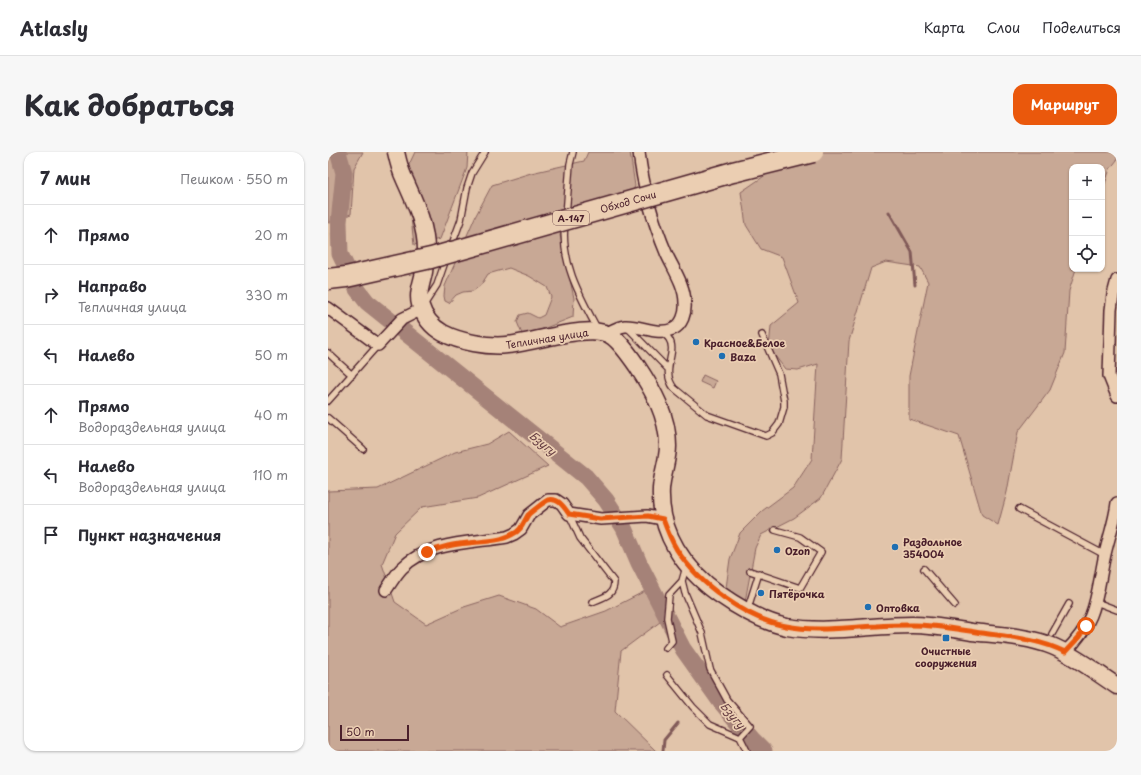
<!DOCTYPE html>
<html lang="ru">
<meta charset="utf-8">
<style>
:root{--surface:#fff;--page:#f7f7f7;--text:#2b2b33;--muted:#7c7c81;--line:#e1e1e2;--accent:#ea580c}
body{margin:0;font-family:"Playpen Sans",sans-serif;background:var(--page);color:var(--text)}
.controls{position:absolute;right:12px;top:12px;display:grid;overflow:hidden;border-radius:8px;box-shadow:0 1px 3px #0004}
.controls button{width:36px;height:36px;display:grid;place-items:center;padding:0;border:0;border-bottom:1px solid var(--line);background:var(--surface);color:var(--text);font:20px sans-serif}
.scale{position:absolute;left:12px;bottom:10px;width:69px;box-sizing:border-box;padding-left:4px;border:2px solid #4a1f2b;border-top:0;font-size:11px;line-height:14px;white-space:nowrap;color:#4a1f2b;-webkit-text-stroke:3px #ebceb2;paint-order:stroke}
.stop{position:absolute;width:12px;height:12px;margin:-9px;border:3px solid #ea580c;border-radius:50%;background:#fff}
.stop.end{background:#ea580c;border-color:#fff;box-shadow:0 1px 4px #0008}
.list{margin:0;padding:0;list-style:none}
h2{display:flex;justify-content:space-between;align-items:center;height:52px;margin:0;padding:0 16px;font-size:17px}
h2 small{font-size:13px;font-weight:400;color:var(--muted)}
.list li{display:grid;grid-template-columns:26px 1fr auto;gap:12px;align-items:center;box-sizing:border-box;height:60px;padding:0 16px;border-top:1px solid var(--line)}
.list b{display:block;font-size:15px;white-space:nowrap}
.list p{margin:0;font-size:13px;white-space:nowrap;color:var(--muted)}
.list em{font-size:13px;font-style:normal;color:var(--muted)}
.icon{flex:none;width:22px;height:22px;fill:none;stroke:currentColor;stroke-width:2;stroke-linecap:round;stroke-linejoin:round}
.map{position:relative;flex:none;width:789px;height:599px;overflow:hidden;border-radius:12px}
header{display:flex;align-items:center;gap:24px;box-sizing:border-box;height:56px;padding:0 20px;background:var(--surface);border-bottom:1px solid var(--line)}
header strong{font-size:19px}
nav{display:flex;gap:22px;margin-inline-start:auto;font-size:14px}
.intro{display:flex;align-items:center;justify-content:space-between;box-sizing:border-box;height:96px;padding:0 24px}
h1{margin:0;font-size:28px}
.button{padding:10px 18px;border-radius:12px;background:var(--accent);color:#fff;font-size:14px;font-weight:700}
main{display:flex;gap:24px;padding:0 24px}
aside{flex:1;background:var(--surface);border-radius:12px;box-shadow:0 1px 3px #0004}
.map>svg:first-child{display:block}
</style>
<header>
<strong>Atlasly</strong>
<nav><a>Карта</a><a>Слои</a><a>Поделиться</a></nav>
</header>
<div class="intro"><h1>Как добраться</h1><a class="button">Маршрут</a></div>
<main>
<aside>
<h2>7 мин<small>Пешком · 550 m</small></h2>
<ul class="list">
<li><svg class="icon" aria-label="ahead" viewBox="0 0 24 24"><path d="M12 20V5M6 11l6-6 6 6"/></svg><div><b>Прямо</b></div><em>20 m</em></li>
<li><svg class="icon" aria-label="right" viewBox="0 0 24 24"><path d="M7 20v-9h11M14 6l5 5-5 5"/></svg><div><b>Направо</b><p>Тепличная улица</p></div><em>330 m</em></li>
<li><svg class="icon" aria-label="left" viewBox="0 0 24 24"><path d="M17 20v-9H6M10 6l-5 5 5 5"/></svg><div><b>Налево</b></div><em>50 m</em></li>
<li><svg class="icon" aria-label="ahead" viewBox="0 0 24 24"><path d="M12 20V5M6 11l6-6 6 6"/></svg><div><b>Прямо</b><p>Водораздельная улица</p></div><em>40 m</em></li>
<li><svg class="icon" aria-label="left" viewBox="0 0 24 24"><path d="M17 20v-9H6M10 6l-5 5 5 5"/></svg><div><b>Налево</b><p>Водораздельная улица</p></div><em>110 m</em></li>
<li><svg class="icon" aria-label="arrive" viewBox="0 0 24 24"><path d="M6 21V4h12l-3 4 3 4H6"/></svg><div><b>Пункт назначения</b></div></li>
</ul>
</aside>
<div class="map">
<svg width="789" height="599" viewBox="0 0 789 599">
<rect width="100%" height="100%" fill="#e1c4aa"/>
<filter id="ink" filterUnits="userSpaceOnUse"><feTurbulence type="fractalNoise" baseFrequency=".025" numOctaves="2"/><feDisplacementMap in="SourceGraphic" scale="8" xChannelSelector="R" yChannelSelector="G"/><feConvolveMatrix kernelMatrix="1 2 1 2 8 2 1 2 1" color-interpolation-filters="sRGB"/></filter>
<g filter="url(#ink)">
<path fill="#c8a895" stroke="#896460" d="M0,0H35L26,16L23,62L0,71Z
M87,0H140L139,16L112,87L86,93L78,19Z
M260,0H302L307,34L299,53L241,71L232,83L246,146L245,165L200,183L194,182L189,170L192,163L200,161L210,166L216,163L223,145L219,135L201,124L181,116L160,122L153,133L145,139L135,140L128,143L121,151L117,149L116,144L117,134L147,65L164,33L203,21L256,9Z
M471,0H789V8L782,17L774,40V15H744V117H748L741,139L737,201L722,238L690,280L679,340L670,373L654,363L631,284L581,267V224L600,130L592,115L558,110L543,116L521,189L514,307L493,346L466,366L433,383L427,396L416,455L397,443L402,407L412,381L434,359L465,336L484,307L490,212L470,218L457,217L441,196L443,174L471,151L454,105L433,97L418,73L413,40Z
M375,223L388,229L385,236L372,230Z
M181,279L220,314L150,346L94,355L67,381L54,412L67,450L98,472L136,455L171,444L208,457L232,475L278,459L329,433L340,464L293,499L287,559L328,599H0V339L50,337L127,300L159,292Z"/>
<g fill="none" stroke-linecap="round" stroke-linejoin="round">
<path stroke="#815a59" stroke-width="3" d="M561,60L584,100L587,133
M335,599L336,588L350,571"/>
<path stroke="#a58278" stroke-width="17" d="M10,0L16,21L11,70L12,102L29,137L39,150L258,325L278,348L296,376L311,411L355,497L392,549L424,587L436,599"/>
<defs>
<path id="lane" d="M238,63L242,12L245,0
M237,72C232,110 253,146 270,178
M123,95L133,68L139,36L144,21L157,0
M96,153L109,133L118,107
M298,174L340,217
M334,180C336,182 339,184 341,187C350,200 332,218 346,236L379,263L438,284L444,281L451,272L456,255V249L451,222L434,183
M0,201L24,223
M0,249L50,193
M0,266L35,297
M691,357L777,403
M241,362L252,386L286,430C286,444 275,445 264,450
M358,415L354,429L357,441L374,481L382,517L399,548L422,574L412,585
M596,417L627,453
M422,419L472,436L493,400L472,385L447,378
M768,450L789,458
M419,459L431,421
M724,482L741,452
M338,496L344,489L339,466L341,443L354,429
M339,523L365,555L382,572L412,585L419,599"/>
<path id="street" d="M789,128L785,143L783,158L781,224L789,244
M0,156L50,193L74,167L94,157
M279,181C285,178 290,175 297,174C312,173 330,184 345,177C354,173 358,161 357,151C357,134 346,118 339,103C325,70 315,36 311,0
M58,438C63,431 68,422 74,416C101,389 145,391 179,385L186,382L193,377L201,363L220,348H228L234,352L241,362L273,367L319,364L335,367
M737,500C770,469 768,443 777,402C781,385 787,368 789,351"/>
<path id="secondary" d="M68,0C70,9 72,18 76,26C86,49 98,72 98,98C98,105 97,113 96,120C94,131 89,141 92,152C96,165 104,175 115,181C132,190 160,195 179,193C205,191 265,169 285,185C294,192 302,204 309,214C325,238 340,264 340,294C340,308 334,322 333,337C331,381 356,417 391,442C411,456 435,470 459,475C501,482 543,473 584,473C604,473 624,477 644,480C670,483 699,484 724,494C746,503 769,521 789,534"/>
</defs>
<use href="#lane" stroke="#4a1f2b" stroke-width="8"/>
<use href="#street" stroke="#4a1f2b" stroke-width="14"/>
<use href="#secondary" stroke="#4a1f2b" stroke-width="19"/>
<use href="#lane" stroke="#ebceb2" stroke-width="5.5"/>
<use href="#street" stroke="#ebceb2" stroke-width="11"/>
<use href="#secondary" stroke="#ebceb2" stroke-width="16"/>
<defs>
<path id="highway-bridge" d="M0,127L18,125L103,106L405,20L485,0"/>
</defs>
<use href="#highway-bridge" stroke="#4a1f2b" stroke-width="23" stroke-linecap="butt"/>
<use href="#highway-bridge" stroke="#ebceb2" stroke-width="20"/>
</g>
</g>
<g fill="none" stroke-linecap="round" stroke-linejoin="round" filter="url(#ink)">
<path stroke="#ea580c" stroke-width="5" d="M99,400C109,397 120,393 131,392C148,389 170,391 185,382C194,378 195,371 200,363C203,360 216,350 220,348C230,345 236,355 241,362L272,367L320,364L335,367C339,378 343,388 349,398C371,432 418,467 458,474C489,480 518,475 549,474C561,473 573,473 585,473C608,473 632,478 654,481C683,485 711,487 737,500L751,485L758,474"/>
</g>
<g fill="#1f6fb2" stroke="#ebceb2" stroke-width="1.5">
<circle cx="368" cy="190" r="4"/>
<circle cx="394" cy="204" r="4"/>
<circle cx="567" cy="395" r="4"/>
<circle cx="449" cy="398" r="4"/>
<circle cx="433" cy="441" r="4"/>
<circle cx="540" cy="455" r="4"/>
<rect x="614" y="482" width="8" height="8" rx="2"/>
</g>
<g text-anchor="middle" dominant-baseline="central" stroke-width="3.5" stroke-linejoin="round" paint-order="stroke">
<rect fill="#ebceb2" stroke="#7a5454" stroke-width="1" x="225" y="59" width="36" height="14" rx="3"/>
<g font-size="9" font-weight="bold" fill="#4a1f2b">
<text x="243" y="66">А-147</text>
</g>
<g font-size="10" fill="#4a1f2b" stroke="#ebceb2">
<text transform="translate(300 49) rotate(-16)">Обход Сочи</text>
<text transform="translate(219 186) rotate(-9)">Тепличная улица</text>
</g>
<g font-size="10" font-weight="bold" fill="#4a1f2b" stroke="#ebceb2" text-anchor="start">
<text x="376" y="190">Красное&amp;Белое</text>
<text x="402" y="204">Baza</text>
<text x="575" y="389">Раздольное<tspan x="575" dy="12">354004</tspan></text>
<text x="457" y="398">Ozon</text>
<text x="441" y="441">Пятёрочка</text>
<text x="548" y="455">Оптовка</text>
<text x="618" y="498" text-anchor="middle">Очистные<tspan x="618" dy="12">сооружения</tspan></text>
</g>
<g font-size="11" font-style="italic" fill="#61383e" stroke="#ebceb2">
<text transform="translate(215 291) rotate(39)">Бзугу</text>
<text transform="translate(405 563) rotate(49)">Бзугу</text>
</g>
</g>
</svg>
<div class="controls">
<button>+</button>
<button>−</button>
<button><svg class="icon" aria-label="locate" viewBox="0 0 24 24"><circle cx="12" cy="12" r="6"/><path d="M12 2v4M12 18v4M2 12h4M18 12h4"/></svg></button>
</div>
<div class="scale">50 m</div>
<div class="stop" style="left:758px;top:474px"></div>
<div class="stop end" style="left:99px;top:400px"></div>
</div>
</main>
